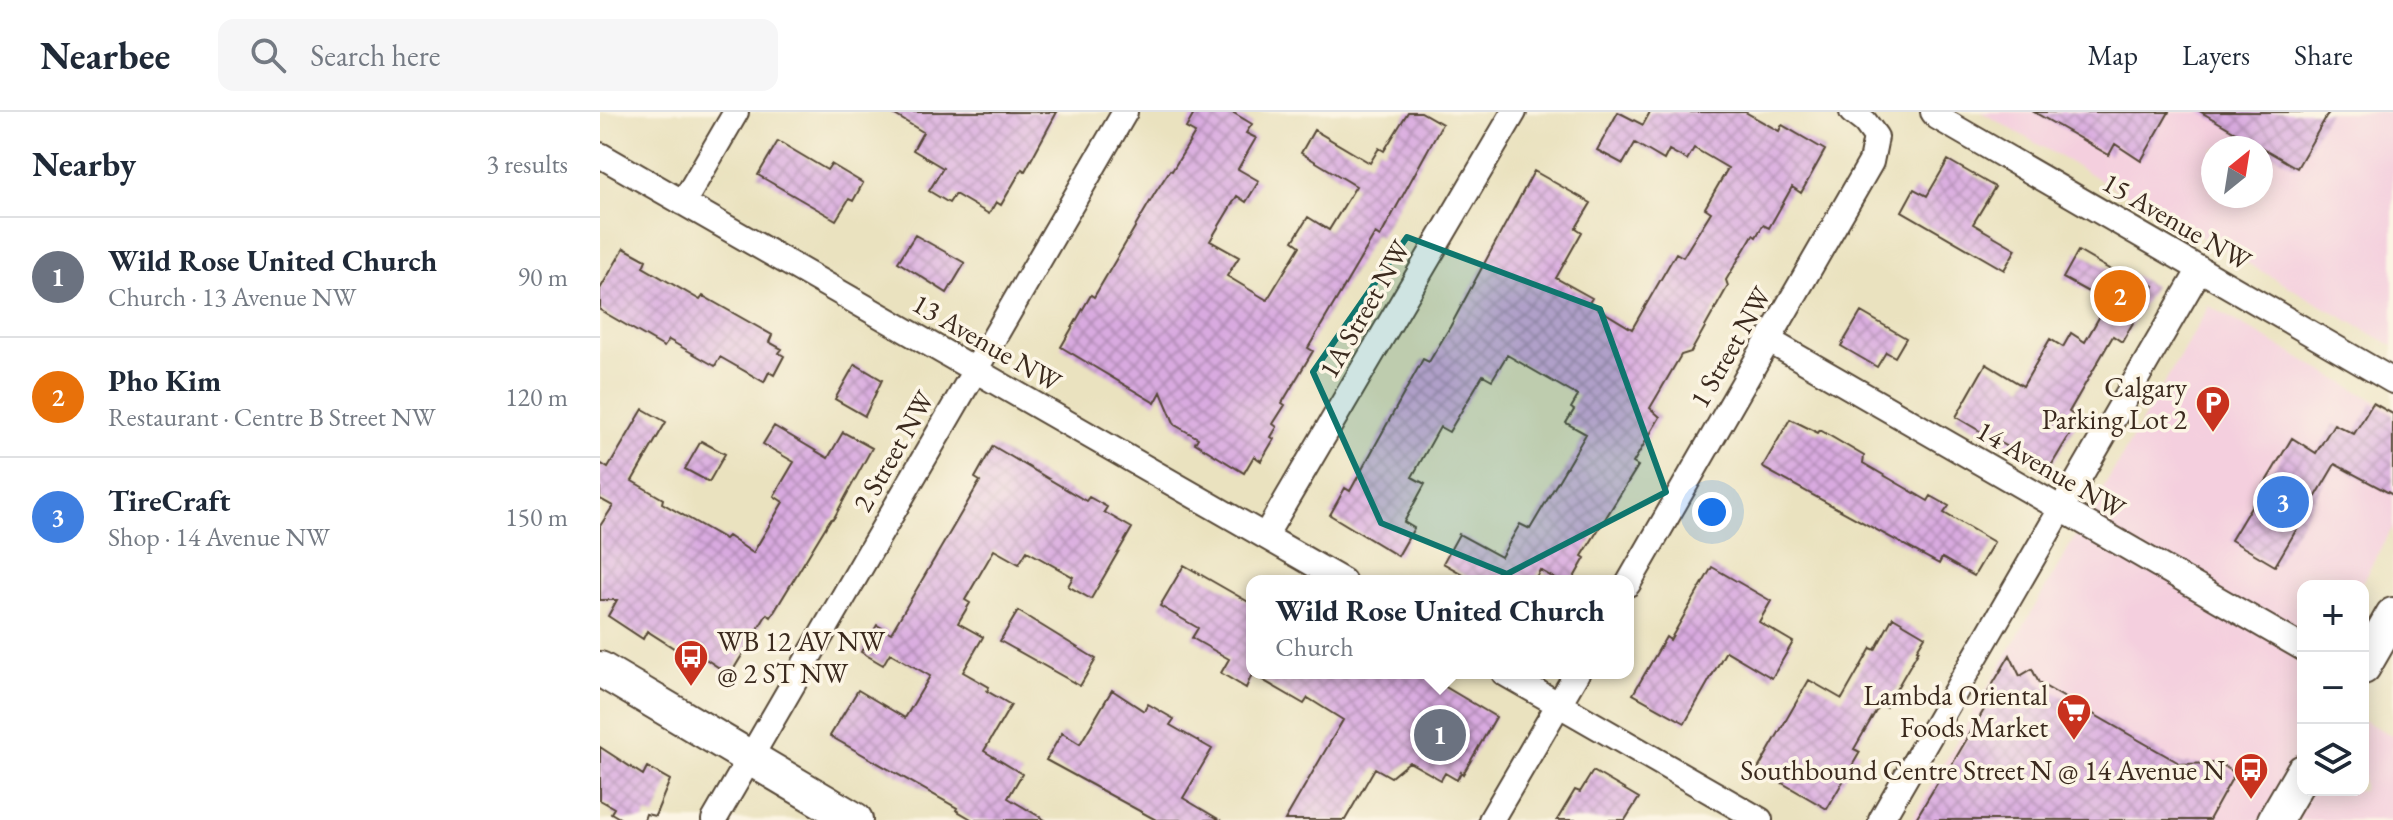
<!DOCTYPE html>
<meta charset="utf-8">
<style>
:root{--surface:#fff;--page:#f6f6f7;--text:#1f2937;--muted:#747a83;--line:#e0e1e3;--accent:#c8321e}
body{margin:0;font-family:"EB Garamond",serif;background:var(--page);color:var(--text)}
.controls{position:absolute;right:24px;bottom:24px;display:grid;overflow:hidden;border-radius:16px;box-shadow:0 4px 20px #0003}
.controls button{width:72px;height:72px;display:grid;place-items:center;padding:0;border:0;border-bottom:2px solid var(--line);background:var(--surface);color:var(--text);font:40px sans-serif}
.compass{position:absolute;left:1601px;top:24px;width:72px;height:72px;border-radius:50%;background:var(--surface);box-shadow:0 4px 20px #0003;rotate:30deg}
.you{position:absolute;left:1112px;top:400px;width:28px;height:28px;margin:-20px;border:6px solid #fff;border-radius:50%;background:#1a73e8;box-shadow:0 0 0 12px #1a73e833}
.badge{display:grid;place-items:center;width:52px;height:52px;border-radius:50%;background:var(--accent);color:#fff;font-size:26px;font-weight:700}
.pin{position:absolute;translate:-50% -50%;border:4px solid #fff;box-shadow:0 2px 8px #0006}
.popup{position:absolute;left:646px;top:463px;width:388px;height:104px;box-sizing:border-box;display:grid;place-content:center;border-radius:16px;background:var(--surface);filter:drop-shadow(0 2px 6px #0005);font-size:26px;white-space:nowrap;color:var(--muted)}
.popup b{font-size:30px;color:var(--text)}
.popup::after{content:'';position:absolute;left:50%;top:100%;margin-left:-16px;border:16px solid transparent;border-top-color:var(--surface)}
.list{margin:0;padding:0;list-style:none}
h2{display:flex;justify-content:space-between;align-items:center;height:104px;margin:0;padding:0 32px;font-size:34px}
h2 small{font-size:26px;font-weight:400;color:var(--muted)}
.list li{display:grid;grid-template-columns:52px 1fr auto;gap:24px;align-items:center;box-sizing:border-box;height:120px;padding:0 32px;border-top:2px solid var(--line)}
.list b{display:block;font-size:30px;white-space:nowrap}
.list p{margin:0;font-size:26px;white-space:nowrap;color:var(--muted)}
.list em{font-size:26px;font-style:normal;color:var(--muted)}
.icon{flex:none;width:44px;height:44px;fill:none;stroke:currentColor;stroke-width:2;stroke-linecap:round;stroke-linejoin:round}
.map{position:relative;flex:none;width:1793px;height:708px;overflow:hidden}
header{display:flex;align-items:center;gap:48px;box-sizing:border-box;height:112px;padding:0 40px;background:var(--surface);border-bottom:2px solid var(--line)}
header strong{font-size:38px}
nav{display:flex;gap:44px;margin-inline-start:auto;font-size:28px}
.search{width:560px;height:72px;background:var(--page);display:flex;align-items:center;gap:20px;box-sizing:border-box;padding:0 28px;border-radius:16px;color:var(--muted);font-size:30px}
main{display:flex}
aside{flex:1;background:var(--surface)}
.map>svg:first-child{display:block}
</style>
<header>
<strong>Nearbee</strong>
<div class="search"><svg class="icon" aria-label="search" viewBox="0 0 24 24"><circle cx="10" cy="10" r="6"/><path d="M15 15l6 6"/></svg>Search here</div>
<nav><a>Map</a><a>Layers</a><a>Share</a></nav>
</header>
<main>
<aside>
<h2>Nearby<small>3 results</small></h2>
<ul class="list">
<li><span class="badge" style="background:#6b7280">1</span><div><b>Wild Rose United Church</b><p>Church · 13 Avenue NW</p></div><em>90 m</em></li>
<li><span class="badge" style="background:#e8710a">2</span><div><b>Pho Kim</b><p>Restaurant · Centre B Street NW</p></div><em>120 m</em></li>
<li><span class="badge" style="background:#3f7fe0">3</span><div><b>TireCraft</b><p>Shop · 14 Avenue NW</p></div><em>150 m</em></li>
</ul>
</aside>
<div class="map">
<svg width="1793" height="708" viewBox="0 0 1793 708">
<defs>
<pattern id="building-cross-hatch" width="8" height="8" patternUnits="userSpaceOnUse" patternTransform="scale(2)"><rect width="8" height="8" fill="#d9aae0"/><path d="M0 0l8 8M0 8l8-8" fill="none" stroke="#b18bb5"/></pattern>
</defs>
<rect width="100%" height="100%" fill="#fcf5e5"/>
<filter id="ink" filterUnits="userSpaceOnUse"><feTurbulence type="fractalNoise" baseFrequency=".0125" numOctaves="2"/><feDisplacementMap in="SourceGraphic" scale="16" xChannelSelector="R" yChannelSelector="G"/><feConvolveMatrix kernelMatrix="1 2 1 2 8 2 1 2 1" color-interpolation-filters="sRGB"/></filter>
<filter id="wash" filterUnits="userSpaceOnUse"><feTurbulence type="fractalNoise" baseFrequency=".006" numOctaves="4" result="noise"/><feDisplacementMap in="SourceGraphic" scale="32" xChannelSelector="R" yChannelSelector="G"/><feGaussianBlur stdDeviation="1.8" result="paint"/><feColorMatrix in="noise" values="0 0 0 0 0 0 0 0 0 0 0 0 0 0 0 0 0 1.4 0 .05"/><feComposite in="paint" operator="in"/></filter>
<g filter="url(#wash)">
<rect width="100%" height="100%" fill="#eae2bf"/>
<path fill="#f4cfde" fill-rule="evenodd" d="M1381,0H1793V234ZM1613,36H1661V84H1613Z
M1609,194L1793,299V415L1760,474H1703V678H1763V608L1793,624V708H1311Z"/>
<g id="blocks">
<path fill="url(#building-cross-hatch)" d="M290,0H457L425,59L422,57L401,93L396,90L389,102L355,82L349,91L329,79L343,56L313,38L323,20Z
M595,0H632L652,12L646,21L656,26L638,57L659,69L646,90L637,84L610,129L639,145L627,164L667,188L700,134L693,129L708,105L729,118L756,74L701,41L714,18L770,51L779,36L784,39L808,0H821L842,12L780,125L775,122L708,236L713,239L682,291L685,293L673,312L677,315L671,325L674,327L661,349L654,344L644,361L595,331L598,326L575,313L561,280L555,291L461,235L491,183L494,185L555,81L570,58L572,59L595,21L586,16Z
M1018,0L1043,13L1050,0H1145L1179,19L1182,13L1225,38L1201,81L1192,75L1169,116L1163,113L1156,125L1153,123L1126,168L1128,174L1091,240L1081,243L1050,296L1060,305L1033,351L1038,354L982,444L985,446L972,469H959L940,458L934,469H875L843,451L859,422L901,445L920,412L930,417L986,322L966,311L974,298L971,296L978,284L907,243L892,268L883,263L849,320L840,315L812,365L825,372L804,410L814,416L798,444L730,403L745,376L750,379L823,247L829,250L850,215L934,59L991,91L976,116L982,120L956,166L992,186L989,191L1032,217L1076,141L1083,145L1111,100L1105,96L1128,56L1094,36L1087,48L1069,38L1064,48L1035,31L1023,52L997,38Z
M1434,0H1569L1541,49L1515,32L1509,43Z
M1601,0H1729L1697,56Z
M178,29L227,58L231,52L263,71L253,89L249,87L236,108L158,63Z
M1348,48L1395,75L1373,112L1416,137L1404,158L1302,99L1314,77L1327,84Z
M315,123L365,151L347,181L298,150Z
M24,136L46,148L43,155L100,188L103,184L172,223L169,230L182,237L179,241L184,244L174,263L169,260L164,270L120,245L115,254L69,228L64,235L0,198V177Z
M1478,139L1523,165L1526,159L1554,174L1522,230L1513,224L1469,300L1479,307L1448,359L1356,305L1386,252L1423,274L1450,227L1463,235L1471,221L1485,230L1505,195L1490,186L1492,182L1463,166Z
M1261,200L1306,226L1295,245L1286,240L1277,255L1241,234Z
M255,252L282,268L265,304L235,287Z
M1773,291L1793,302V383L1735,352L1675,454L1631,428L1692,326L1716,341L1734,312L1754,322Z
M43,297L66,310L32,369L63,387L62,391L125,427L128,424L153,441L183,390L174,384L194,350L163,332L174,314L228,346L243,320L272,336L234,406L230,408L171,505L167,502L130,563L95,540L91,547L47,519L43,527L8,504L17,488H0V414L13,394L0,387V351L8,356Z
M1190,307L1218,321L1220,318L1264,344L1263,351L1328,389L1331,384L1349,394L1344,401L1394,430L1374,464L1342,446L1339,452L1165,357L1163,354Z
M101,329L125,342L109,370L85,357Z
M393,334L486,389L489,385L507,395L504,400L532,416L491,487L468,474L473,465L427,439L419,452L394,438L365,488L370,491L358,511L383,525L363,560L389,575L387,579L411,593L384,639L422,662L408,686L445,708H373L356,698L357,696L230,624L258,578L305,606L330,564L290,541L283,553L261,540L277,513L291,521L380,369L375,366Z
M584,453L652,492V561H822L896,605L863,662L861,660L857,668L845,661L841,668L809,650L791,665L775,656L745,708H685L743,608L708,586L704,592L652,562L646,576L621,561L629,547L592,526L598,516L560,494Z
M1112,455L1171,489L1159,510L1193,530L1172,566L1126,539L1085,611L1033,582L1066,525L1070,528Z
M418,499L496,547L480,574L400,529Z
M1293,505L1325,524L1317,537L1319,538L1286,595L1280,592L1254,637L1260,640L1227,697L1158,657L1209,568L1242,587L1271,536L1275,538Z
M1410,543L1420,564L1432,557L1439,571L1581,652L1619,651L1635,661L1609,708H1315L1341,665L1344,666L1385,596L1380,594Z
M512,578L544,599L548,592L574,607L570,613L612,637L583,686L620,708H556L446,648L462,621L480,632Z
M0,635L43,663L47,655L70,668L55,704L46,702L44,708H23L11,701L14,696L0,688Z
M993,659L1039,686L1025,708H957L975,678L980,680Z"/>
</g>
</g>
<g filter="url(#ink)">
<use href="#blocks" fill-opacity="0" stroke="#554636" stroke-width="2"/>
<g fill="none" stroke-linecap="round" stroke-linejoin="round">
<defs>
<path id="street" d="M1333,0L1337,5L1793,269
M0,43L743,469
M83,91L136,0
M1168,228L1703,536
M665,424L914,0
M1028,472L1271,50L1276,25L1265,10L1252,0
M904,561L1160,708
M114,708L525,0
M891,708L977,561
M1281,708L1600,157"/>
<path id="secondary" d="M1763,555L1793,503
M0,557L255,708
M1675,708L1703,660"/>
</defs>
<use href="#street" stroke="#554636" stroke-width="28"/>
<use href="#secondary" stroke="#554636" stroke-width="38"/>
<use href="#street" stroke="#fff" stroke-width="24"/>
<use href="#secondary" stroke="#fff" stroke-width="34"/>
</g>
</g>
<path fill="#0f766e" fill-opacity="0.2" stroke="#0f766e" stroke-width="6" stroke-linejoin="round" d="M807,125L1000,197L1066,380L907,462L781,411L713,260Z"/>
<defs>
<symbol id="parking-pin" viewBox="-11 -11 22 30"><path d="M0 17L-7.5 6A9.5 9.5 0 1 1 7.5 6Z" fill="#c8321e" stroke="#fcf5e5"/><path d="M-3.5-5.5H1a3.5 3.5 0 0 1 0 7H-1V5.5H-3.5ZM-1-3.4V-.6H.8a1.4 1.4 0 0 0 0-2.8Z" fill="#fff"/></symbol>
<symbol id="bus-pin" viewBox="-11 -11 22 30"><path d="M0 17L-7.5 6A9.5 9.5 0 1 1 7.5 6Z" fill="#c8321e" stroke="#fcf5e5"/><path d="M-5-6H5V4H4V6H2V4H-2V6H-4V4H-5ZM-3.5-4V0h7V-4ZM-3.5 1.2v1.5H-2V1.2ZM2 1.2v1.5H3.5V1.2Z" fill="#fff"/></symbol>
<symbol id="supermarket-pin" viewBox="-11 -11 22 30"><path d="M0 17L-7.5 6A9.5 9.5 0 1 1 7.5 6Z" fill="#c8321e" stroke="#fcf5e5"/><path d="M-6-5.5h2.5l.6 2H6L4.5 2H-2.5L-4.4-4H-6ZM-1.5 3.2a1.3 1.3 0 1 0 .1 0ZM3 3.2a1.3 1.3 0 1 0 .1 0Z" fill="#fff"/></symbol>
</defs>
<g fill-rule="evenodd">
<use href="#parking-pin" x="1593" y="271" width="40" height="54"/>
<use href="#bus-pin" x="71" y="525" width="40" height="54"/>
<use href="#supermarket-pin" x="1454" y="579" width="40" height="54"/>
<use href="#bus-pin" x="1631" y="638" width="40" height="54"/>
</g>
<g text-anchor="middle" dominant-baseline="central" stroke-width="7" stroke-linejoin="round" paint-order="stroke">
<g font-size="28" fill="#3b2a1e" stroke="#fcf5e5">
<text transform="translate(1577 109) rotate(30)">15 Avenue NW</text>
<text transform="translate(764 197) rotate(-60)">1A Street NW</text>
<text transform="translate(387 230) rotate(30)">13 Avenue NW</text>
<text transform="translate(1130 235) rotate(-60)">1 Street NW</text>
<text transform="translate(293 339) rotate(-60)">2 Street NW</text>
<text transform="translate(1451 357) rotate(30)">14 Avenue NW</text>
</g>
<g font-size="28" fill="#3b2a1e" stroke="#fcf5e5" text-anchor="end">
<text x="1587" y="275">Calgary<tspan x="1587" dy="32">Parking Lot 2</tspan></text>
<text x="117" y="529" text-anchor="start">WB 12 AV NW<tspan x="117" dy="32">@ 2 ST NW</tspan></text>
<text x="1448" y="583">Lambda Oriental<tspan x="1448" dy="32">Foods Market</tspan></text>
<text x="1625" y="658">Southbound Centre Street N @ 14 Avenue N</text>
</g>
</g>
</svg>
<div class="controls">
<button>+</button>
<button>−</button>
<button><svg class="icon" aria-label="layers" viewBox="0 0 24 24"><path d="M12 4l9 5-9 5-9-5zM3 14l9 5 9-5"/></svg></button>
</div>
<svg class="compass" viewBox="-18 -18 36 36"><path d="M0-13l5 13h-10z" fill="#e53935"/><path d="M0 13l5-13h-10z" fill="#747a83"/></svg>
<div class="you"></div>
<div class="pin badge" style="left:840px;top:623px;background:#6b7280">1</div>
<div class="popup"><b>Wild Rose United Church</b>Church</div>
<div class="pin badge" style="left:1520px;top:184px;background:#e8710a">2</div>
<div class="pin badge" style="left:1683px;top:390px;background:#3f7fe0">3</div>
</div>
</main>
